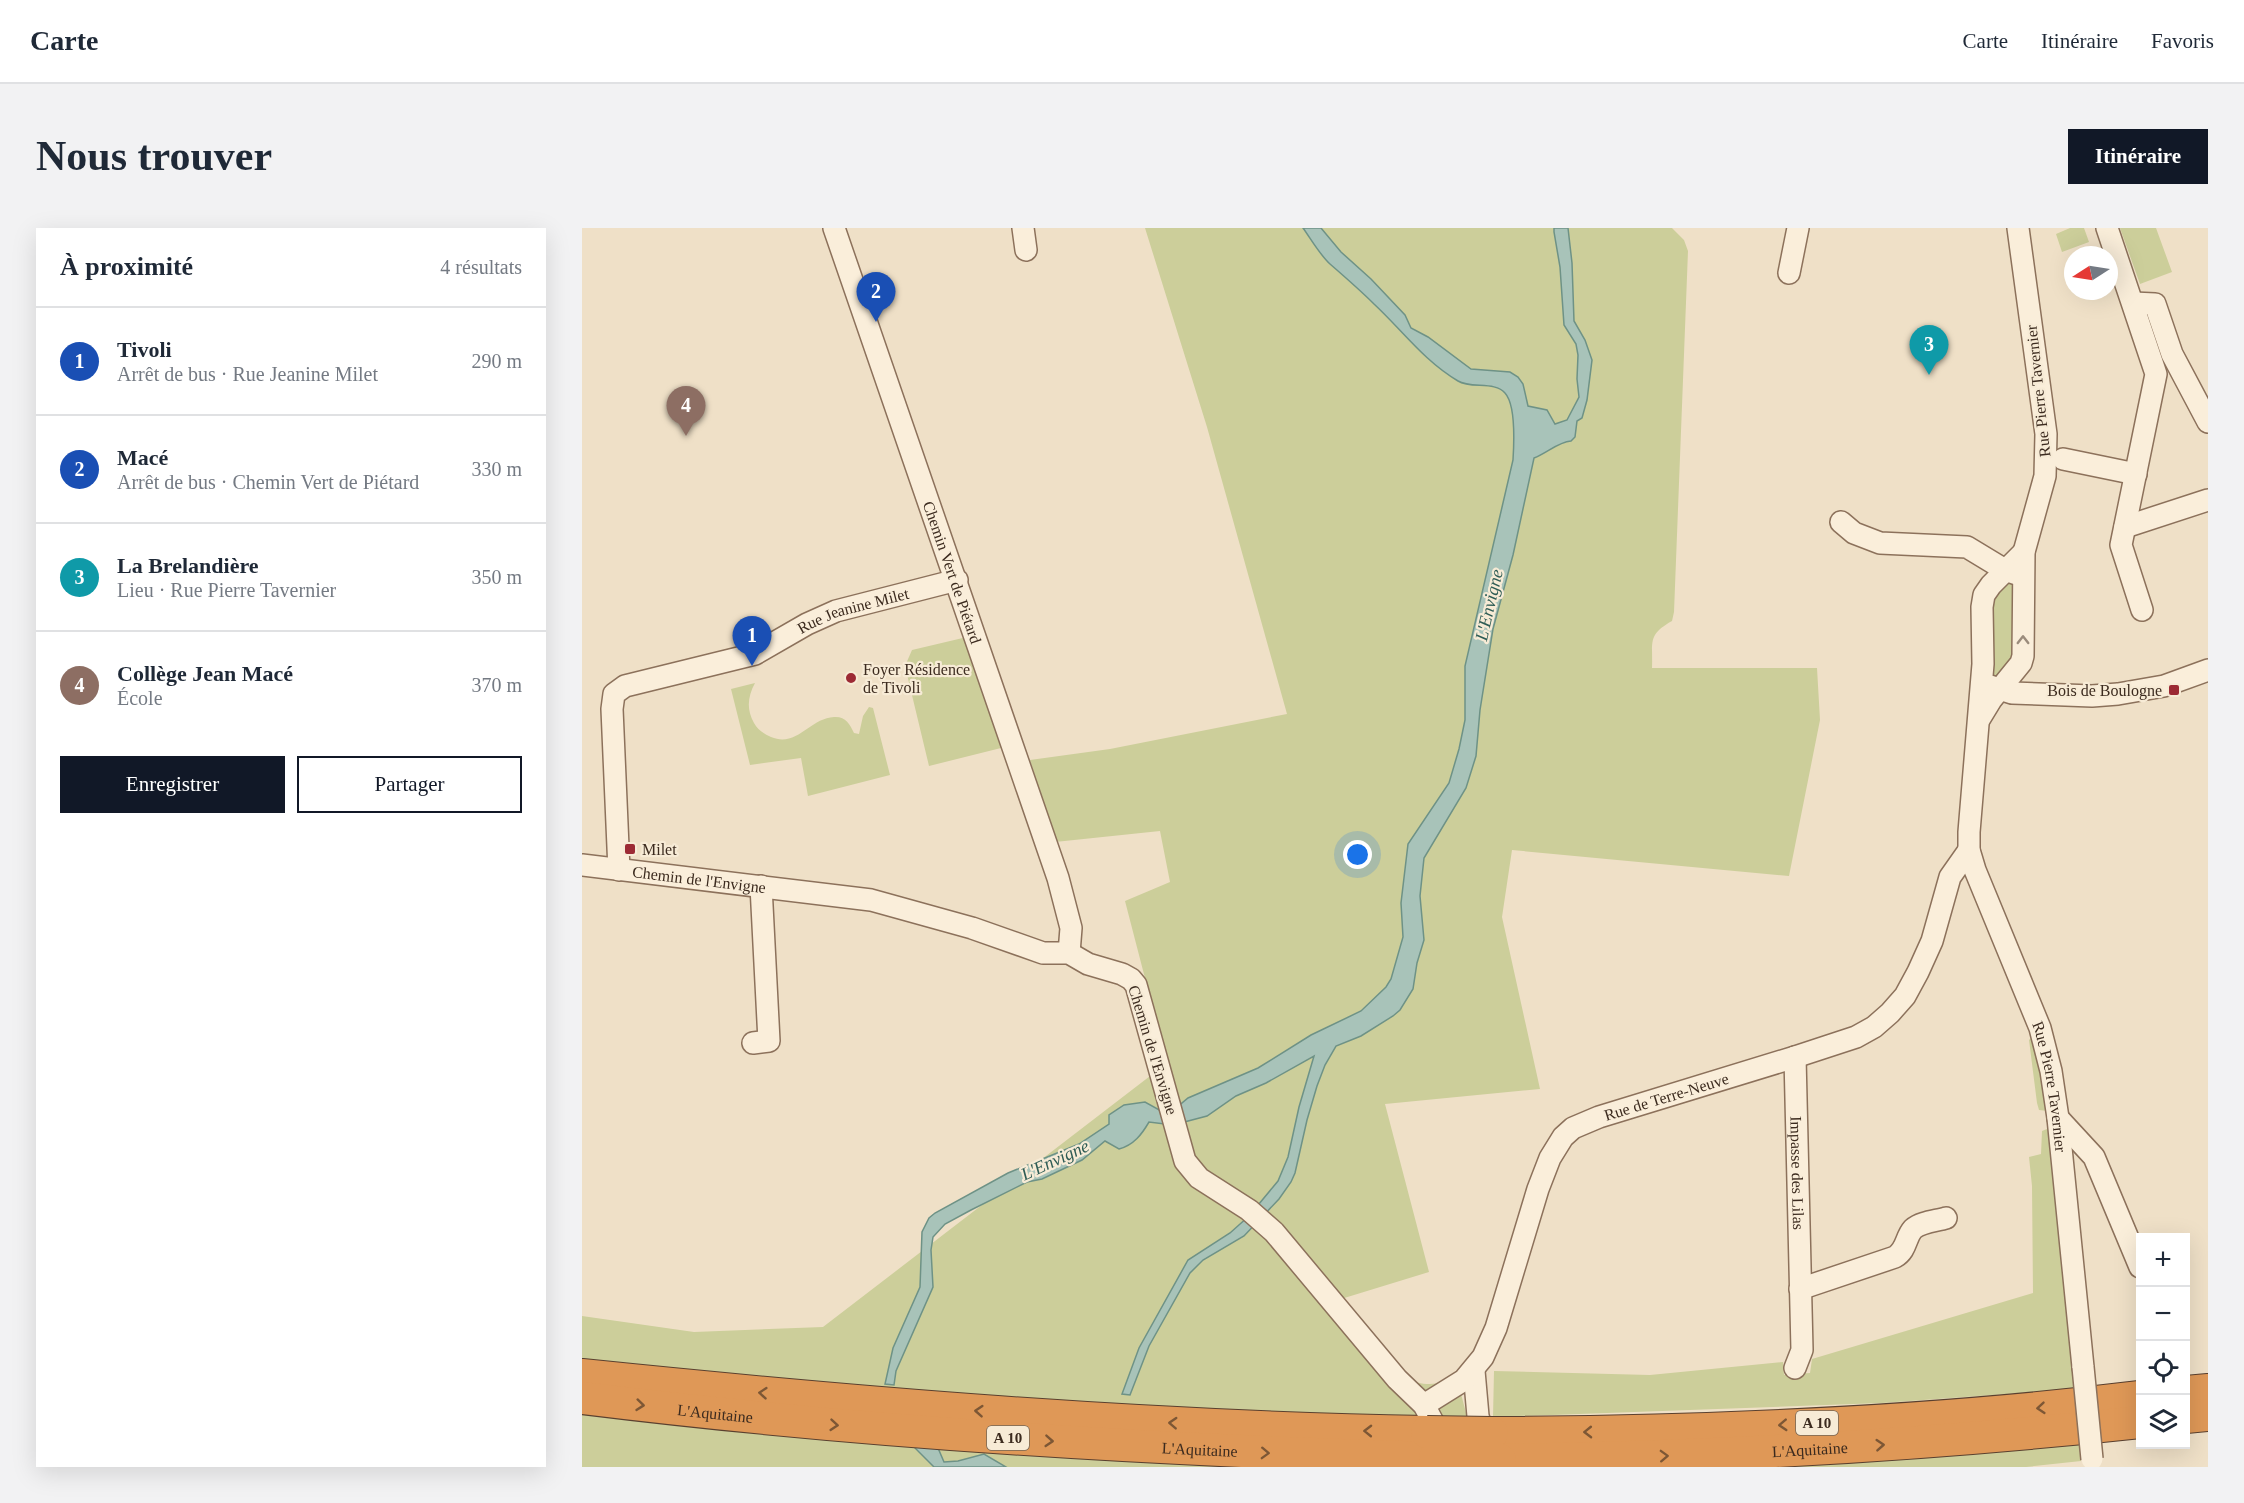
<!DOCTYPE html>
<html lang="fr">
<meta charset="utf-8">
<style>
:root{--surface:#fff;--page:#f2f2f3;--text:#1f2937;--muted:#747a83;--line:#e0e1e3;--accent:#111827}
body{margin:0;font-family:"Times New Roman",serif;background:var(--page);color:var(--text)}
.controls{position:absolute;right:18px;bottom:18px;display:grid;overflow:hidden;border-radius:0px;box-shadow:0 6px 24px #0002}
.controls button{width:54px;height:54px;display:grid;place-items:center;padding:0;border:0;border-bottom:2px solid var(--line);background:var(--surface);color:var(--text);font:30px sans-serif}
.compass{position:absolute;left:1482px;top:18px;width:54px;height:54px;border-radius:50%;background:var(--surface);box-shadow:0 6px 24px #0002;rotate:258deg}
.you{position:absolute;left:776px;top:627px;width:21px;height:21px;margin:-15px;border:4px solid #fff;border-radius:50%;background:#1a73e8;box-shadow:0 0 0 9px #1a73e833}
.badge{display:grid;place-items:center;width:39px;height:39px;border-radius:50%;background:var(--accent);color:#fff;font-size:20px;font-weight:700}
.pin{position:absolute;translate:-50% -50px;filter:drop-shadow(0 2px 3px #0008)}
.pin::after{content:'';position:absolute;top:32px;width:21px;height:18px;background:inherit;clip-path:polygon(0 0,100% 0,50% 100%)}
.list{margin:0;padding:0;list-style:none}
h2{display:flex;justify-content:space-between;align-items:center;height:78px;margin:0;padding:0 24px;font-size:26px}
h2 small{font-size:20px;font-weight:400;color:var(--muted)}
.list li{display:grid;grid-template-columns:39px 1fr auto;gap:18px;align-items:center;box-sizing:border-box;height:108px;padding:0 24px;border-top:2px solid var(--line)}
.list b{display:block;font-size:22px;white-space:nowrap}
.list p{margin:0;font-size:20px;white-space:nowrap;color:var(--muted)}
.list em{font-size:20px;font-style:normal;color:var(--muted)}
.actions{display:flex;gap:12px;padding:18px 24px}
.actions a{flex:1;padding:14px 0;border:2px solid var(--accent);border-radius:0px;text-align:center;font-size:21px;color:var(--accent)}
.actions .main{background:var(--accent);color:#fff}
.icon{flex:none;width:33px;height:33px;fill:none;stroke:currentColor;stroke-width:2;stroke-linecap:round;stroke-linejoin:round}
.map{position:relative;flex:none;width:1626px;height:1239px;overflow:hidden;border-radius:0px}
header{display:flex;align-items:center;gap:36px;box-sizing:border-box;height:84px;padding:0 30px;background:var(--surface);border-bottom:2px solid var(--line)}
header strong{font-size:28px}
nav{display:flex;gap:33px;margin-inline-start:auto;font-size:21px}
.intro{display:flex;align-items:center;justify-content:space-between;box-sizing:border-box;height:144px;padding:0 36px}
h1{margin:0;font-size:42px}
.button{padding:15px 27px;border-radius:0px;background:var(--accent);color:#fff;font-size:21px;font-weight:700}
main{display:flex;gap:36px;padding:0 36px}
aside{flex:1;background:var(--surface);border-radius:0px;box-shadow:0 6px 24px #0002}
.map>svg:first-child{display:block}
</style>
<header>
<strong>Carte</strong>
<nav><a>Carte</a><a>Itinéraire</a><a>Favoris</a></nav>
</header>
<div class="intro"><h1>Nous trouver</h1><a class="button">Itinéraire</a></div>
<main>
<aside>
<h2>À proximité<small>4 résultats</small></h2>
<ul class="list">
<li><span class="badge" style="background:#1a4fb4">1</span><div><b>Tivoli</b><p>Arrêt de bus · Rue Jeanine Milet</p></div><em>290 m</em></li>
<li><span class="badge" style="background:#1a4fb4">2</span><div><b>Macé</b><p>Arrêt de bus · Chemin Vert de Piétard</p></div><em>330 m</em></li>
<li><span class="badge" style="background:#0f9aa8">3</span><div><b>La Brelandière</b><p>Lieu · Rue Pierre Tavernier</p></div><em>350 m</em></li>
<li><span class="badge" style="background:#8d6e63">4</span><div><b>Collège Jean Macé</b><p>École</p></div><em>370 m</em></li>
</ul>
<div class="actions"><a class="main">Enregistrer</a><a>Partager</a></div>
</aside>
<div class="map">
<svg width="1626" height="1239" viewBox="0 0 1626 1239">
<rect width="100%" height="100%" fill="#efe0c7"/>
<path fill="#ccce9a" d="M563,0H1090L1102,12L1106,23L1092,384L1090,393C1065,407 1071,414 1070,440H1235L1238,492L1207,648L930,622L920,689L958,861L803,876L847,1044L759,1071L824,1149C841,1160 856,1156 875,1151L887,1196L748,1239H0V1088L112,1104L241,1099L585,835L543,673L588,654L578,603L473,614L448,532L528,521L705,486L625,199Z
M1488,0H1502L1507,14L1480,24L1474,6Z
M1538,0H1574L1590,44L1558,56Z
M1427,353L1431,354L1432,426L1429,434L1413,449L1411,445L1410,373Z
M385,409L423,519L347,538L323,438L330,422Z
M173,455C166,468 164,481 172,495C176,502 182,506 189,509C215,520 228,490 252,489C263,488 268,496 272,505L277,506L281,488L287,479L291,480L308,547L226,568L219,530L168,537L149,461Z
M1449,810L1452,811L1462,846L1466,883L1457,882L1455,875L1447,812Z
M1465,901L1470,903L1472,914L1493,1161L1300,1175L911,1189L912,1143L1068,1147L1201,1134L1202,1147L1228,1145L1230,1131L1451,1065L1450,958L1447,929L1459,926L1460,903Z
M1497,1215L1499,1233L1444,1239H1180Z"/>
<path fill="#a8c3b9" stroke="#6e9286" stroke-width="1.5" d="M721,0H739L759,24L789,51L823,87L829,100L846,109L889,141L928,144L936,149L941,156L946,178L965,182L973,196L985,192L997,169L995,151L996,127L994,116L982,97L978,39L972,4V0H986L990,35L992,93L1003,112L1010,132L1005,172L1000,190L995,193L993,209L989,213C976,214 965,225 952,230L931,327L911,401L898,482L894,528L884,560L842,630L838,668L842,712L835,735L831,761L818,782L811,788L779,808L754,818L743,837L735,858L725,892L713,945L709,954L697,971L662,1008L621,1032L608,1045L567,1118L548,1167L540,1166L557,1120L606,1032L648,1005L667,988L696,953L706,929L717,879L732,828L684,855L654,868L625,888L591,897L567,894C560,906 552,917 537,921L523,913L500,932L460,951L445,954L389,982L363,996L351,1009L349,1022L351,1059L314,1143L312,1157L303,1156L311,1120L338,1059L340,1004L347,990L353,985L426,945L497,916L527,896V887L542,877L563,874L579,883L594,880L606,870L676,840L729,807L779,783L804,759L809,751L821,709L819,675L826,616L867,555L877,521L883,492V438L931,232C932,216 934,177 923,165C913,153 889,161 876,153C842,133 820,102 792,76C778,62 763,49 748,36C738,27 729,11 721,0Z
M331,1218L356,1220L362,1234L376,1233L402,1226L424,1239H352Z"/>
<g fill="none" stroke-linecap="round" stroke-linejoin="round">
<defs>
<g id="minor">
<path id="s1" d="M252,0L476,650L489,700L487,725"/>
<path d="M441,0L444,22"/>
<path d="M1525,0L1574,146L1539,317L1560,382"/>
<path d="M1207,45L1216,0"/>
<path d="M1551,75L1573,76L1590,126L1626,194"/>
<path d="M1481,231L1554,246"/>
<path d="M1259,294L1272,305L1298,315L1385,319L1423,342L1435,346"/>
<path d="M1543,299L1626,272"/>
<path id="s2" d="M1442,324L1409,357L1402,367L1400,379L1401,436L1387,604V622L1393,642L1458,800L1469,843L1476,890L1501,1139"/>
<path d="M1408,458L1430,465L1510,468L1536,466L1582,458L1626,442"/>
<path d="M1398,490L1409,472L1439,435L1441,428L1442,324L1463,248L1464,206L1436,0"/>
<path id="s3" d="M0,637L289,672L390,700L461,725H487L506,736L540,746L549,751L554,757L603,933L617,950L667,982L692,1004L815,1151L842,1177L861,1213"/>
<path id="s4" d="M37,642L30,481L32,466L43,458L173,426L225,396L254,383L375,352"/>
<path d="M171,815L187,813L179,658"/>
<path id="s5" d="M1213,829L1220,1122L1213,1140"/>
<path d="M1476,890L1512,929L1558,1039"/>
<path d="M1218,1061L1313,1029C1325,1022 1323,1010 1331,1001C1339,994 1354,993 1364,990"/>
<path d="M892,1143L896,1188L904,1217"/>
<path id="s6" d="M842,1177L882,1152L901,1129L914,1100L956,961L968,930L981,909L991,900L1017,889L1213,829L1274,809L1292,799L1308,785L1323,768L1336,744L1350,713L1368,649L1387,622"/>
</g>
<g id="highway">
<path d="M0,1147C281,1176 562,1199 845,1204"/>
<path d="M1604,1164L1626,1162"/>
<path id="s7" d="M0,1170C283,1205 568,1222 853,1230"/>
<path d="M1604,1189L1626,1187"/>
<path d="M910,1205C1127,1204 1344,1195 1558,1169"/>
<path id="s8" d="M918,1232C1132,1229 1346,1217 1558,1194"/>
</g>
</defs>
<use href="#minor" stroke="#8c715b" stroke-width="24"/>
<use href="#highway" stroke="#5a402f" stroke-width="34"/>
<use href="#minor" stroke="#faeeda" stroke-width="21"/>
<use href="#highway" stroke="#df9857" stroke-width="32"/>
<defs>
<path id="minor-bridge" d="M1501,1139L1510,1231"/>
<path id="highway-bridge" d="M845,1204L910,1205
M853,1230L918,1232"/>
</defs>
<use href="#minor-bridge" stroke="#8c715b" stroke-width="24" stroke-linecap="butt"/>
<use href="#highway-bridge" stroke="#5a402f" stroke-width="34" stroke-linecap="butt"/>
<use href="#minor-bridge" stroke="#faeeda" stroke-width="21"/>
<use href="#highway-bridge" stroke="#df9857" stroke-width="32"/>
</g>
<defs><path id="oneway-chevron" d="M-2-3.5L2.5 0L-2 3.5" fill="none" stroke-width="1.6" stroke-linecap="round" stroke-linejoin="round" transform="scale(1.5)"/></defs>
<use stroke="#9b8c7c" href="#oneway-chevron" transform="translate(1441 412) rotate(-90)"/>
<g stroke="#7d5735">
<use href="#oneway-chevron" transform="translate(181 1165) rotate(-175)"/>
<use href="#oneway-chevron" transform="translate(58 1177) rotate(6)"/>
<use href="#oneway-chevron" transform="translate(1459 1180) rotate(175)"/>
<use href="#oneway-chevron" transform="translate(397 1183) rotate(-176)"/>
<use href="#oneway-chevron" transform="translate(591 1195) rotate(-177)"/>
<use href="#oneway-chevron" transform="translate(252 1197) rotate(5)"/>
<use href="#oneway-chevron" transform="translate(1201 1197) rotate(177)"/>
<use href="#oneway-chevron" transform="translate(786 1203) rotate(-179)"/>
<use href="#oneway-chevron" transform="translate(1006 1204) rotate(179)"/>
<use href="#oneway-chevron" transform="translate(467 1213) rotate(4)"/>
<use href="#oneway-chevron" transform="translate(1298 1217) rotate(-4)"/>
<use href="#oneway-chevron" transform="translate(683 1225) rotate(2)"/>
<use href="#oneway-chevron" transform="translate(1082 1228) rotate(-2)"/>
</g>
<g fill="#9c2a34" stroke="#f7ebd6" stroke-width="2">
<circle cx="269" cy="450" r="6"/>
<rect x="1586" y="456" width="12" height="12" rx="3"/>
<rect x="42" y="615" width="12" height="12" rx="3"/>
</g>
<g text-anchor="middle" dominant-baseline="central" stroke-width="4.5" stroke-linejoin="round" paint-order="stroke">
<g fill="#f7ebd6" stroke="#746556" stroke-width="1.5">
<rect x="1214" y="1183" width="42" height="24" rx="4.5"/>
<rect x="405" y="1198" width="42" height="24" rx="4.5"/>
</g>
<g font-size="15" font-weight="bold" fill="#3c2b1f">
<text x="1235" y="1195">A 10</text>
<text x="426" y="1210">A 10</text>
</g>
<g font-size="16" fill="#3c2b1f" stroke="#f7ebd6">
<text transform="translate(1456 163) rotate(-96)">Rue Pierre Tavernier</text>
<text stroke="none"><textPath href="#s1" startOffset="364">Chemin Vert de Piétard</textPath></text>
<text stroke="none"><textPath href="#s4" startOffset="432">Rue Jeanine Milet</textPath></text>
<text stroke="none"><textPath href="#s3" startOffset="118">Chemin de l'Envigne</textPath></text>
<text transform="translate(571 822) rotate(73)">Chemin de l'Envigne</text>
<text stroke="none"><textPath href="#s2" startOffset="566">Rue Pierre Tavernier</textPath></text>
<text stroke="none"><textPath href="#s6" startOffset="424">Rue de Terre-Neuve</textPath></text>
<text stroke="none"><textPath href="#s5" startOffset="116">Impasse des Lilas</textPath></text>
<text stroke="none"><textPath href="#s7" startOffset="134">L'Aquitaine</textPath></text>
<text stroke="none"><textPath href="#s8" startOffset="310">L'Aquitaine</textPath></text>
<text stroke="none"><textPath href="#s7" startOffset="620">L'Aquitaine</textPath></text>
</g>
<g font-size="16" fill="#3c2b1f" stroke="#f7ebd6" text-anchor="start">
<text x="281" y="441">Foyer Résidence<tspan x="281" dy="18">de Tivoli</tspan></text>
<text x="1580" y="462" text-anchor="end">Bois de Boulogne</text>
<text x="60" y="621">Milet</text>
</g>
<g font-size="18" font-style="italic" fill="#2e5c55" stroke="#f7ebd6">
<text transform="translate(907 377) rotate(-77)">L'Envigne</text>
<text transform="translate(473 932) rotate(-25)">L'Envigne</text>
</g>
</g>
</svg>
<div class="controls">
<button>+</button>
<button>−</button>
<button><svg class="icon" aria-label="locate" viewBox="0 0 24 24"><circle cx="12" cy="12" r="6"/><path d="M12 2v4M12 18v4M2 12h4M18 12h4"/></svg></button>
<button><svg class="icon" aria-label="layers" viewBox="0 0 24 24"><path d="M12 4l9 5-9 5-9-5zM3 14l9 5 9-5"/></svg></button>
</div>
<svg class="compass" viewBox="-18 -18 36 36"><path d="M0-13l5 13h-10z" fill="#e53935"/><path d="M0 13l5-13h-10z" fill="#747a83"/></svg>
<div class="you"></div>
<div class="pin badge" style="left:170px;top:438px;background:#1a4fb4">1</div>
<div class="pin badge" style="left:294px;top:94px;background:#1a4fb4">2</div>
<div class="pin badge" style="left:1347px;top:147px;background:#0f9aa8">3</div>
<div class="pin badge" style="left:104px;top:208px;background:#8d6e63">4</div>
</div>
</main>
